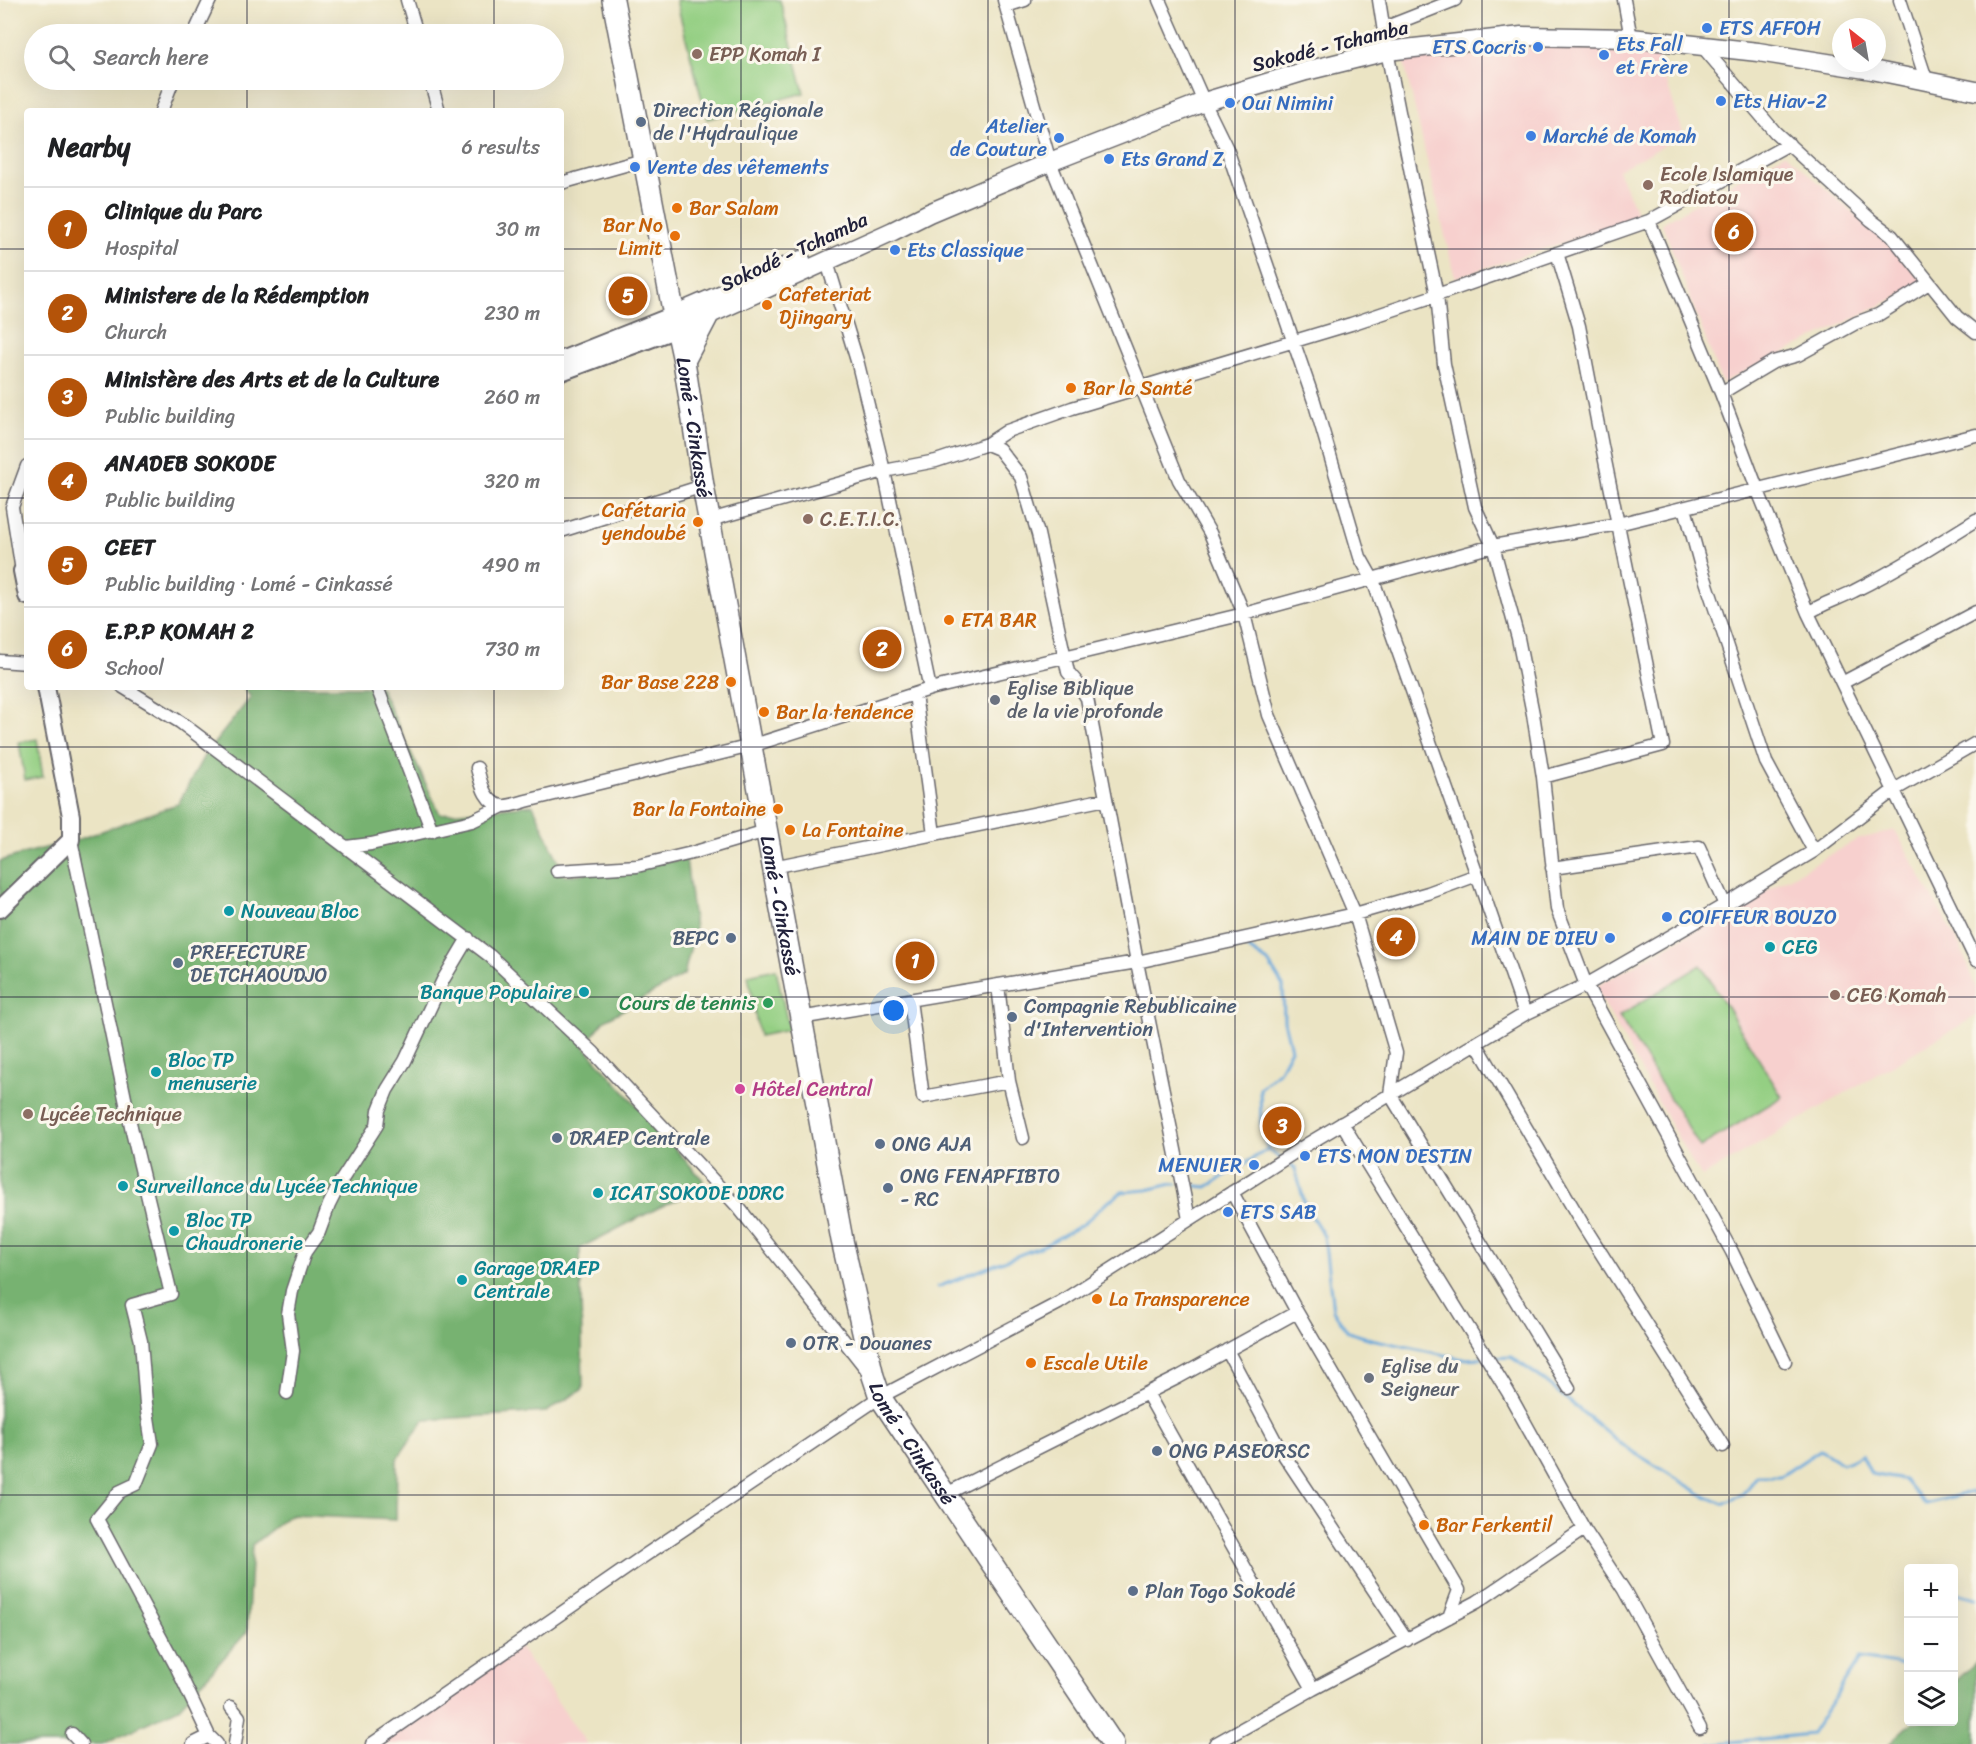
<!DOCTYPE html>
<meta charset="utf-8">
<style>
:root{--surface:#fff;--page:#f6f6f6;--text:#202124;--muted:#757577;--line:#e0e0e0;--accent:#b45309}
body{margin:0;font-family:Sriracha,sans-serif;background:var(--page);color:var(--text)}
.controls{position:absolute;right:18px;bottom:18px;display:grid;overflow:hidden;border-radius:6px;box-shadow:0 6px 24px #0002}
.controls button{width:54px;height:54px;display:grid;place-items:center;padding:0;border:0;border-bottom:2px solid var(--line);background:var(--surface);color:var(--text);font:30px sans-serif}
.compass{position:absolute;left:1832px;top:18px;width:54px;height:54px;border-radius:50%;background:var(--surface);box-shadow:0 6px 24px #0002;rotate:329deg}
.you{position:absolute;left:894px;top:1011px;width:21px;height:21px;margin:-15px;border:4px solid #fff;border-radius:50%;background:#1a73e8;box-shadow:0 0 0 9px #1a73e833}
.badge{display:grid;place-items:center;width:39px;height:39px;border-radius:50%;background:var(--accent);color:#fff;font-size:20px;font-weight:700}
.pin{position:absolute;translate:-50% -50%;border:3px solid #fff;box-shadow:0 2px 6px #0006}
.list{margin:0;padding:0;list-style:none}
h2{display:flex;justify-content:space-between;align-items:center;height:78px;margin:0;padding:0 24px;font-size:26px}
h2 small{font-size:20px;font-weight:400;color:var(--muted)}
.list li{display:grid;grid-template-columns:39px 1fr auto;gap:18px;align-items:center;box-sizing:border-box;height:84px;padding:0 24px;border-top:2px solid var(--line)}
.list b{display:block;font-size:22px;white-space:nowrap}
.list p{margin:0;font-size:20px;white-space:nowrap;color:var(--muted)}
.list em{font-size:20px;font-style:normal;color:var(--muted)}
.icon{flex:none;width:33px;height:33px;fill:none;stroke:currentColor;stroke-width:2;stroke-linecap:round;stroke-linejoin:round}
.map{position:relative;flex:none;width:1976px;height:1744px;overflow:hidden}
.search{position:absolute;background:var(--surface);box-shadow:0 6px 24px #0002;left:24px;top:24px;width:540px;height:66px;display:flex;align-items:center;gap:15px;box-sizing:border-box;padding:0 21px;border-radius:33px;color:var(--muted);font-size:22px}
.panel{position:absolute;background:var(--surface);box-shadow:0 6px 24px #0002;left:24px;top:108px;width:540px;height:582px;border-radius:6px}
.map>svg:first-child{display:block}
</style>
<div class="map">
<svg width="1976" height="1744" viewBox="0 0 1976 1744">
<rect width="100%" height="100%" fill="#fbf7ec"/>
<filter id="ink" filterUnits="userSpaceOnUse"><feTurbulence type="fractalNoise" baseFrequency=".0167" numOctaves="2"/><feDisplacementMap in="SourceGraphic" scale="12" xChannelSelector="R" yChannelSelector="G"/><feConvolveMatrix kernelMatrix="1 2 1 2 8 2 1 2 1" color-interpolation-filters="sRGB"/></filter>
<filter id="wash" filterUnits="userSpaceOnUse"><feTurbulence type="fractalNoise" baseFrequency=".008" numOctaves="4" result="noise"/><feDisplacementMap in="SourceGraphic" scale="24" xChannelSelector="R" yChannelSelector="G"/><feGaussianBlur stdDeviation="1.35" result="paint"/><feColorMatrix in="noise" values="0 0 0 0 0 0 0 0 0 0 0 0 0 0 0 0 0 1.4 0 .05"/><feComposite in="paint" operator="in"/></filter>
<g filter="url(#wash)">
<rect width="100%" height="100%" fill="#ebe4c4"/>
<path fill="#f7d0ce" d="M1551,46L1623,51H1656L1684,135L1618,170L1639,218L1455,278L1403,58Z
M1785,153L1882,238L1926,283L1722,383L1662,223Z
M1895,830L1961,948L1976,989V1016L1702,1177L1689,1158L1595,987L1856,840Z
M518,1645L587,1744H379Z"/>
<path fill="#94cf83" stroke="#5b785f" stroke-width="1.5" d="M676,0H780L804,93L707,119Z
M37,739L43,777L25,780L19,742Z
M1701,965L1782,1097L1700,1147L1619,1016Z
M776,969L789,1030L759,1036L748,975Z"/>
<path fill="#77b271" stroke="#4c6a56" stroke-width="1.5" d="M242,687H380L440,814L533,805L565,876L686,859L695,929L684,975L605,1020L584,1046L703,1180L699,1190L658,1208L580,1248L583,1389L546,1412L424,1420L397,1459L396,1520L290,1515L252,1545L247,1632L179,1708L102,1744H0V861L26,853L77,840L178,804L204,756L251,697Z
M1976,1662V1744H1889L1913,1722H1954V1683Z"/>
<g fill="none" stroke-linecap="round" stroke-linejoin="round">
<path stroke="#67a7da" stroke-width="3" d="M1240,943L1268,962L1283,986L1284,1021L1291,1049L1280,1070L1260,1088L1261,1124L1268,1149
M1286,1162L1295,1168L1305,1205L1324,1236L1333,1310L1348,1332L1371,1339L1463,1359L1482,1358
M1187,1185L1207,1187L1268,1149L1280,1158
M938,1287L1047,1244L1083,1224L1104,1205L1122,1192L1147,1190L1172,1184H1177
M1492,1358L1511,1357L1540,1377L1621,1444L1701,1494L1723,1504L1742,1495L1756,1476H1781L1820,1450L1843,1464L1862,1455L1871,1474L1904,1480L1925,1504L1972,1492L1976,1496
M1954,1592L1976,1598
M1710,1744L1811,1734L1860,1658L1908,1666"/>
</g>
</g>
<g filter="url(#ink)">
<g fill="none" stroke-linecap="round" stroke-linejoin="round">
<defs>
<path id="street" d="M407,0L417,34
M1004,0L1050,162L1179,480L1210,533L1244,614L1269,715L1355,914L1396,1053L1390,1094L1569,1388
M1159,0L1204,102L1227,149L1314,401L1360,557L1373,580L1477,875
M1379,0L1387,51L1413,183L1437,295L1444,364L1475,507L1493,546L1518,638L1533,714L1543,777L1557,909L1586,985L1732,1252L1785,1361
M1624,0L1631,38
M1900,0L1927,82
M1006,6L1025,0
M1384,28L1455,0
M194,34L210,0
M1701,45L1775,132L1871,220L1892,236L1957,317L1976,332
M430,80L439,111
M161,111L173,80
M561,183L643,160
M1649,221L1721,393L1758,491L1808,613L1976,960
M827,262L858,364L884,471L930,689
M1721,393L1773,362L1798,355L1856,323L1878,315L1929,283
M987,444L999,449L1021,477L1038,534L1068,672L1079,685L1087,698L1137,962L1189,1219
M1685,508L1700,563L1766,762L1814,851
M710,520L884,471L936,461L987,444L1007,431L1072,408L1351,324L1437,295L1649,221L1789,144
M561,531L703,486
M22,571L12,507L27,466
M1808,613C1823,603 1839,599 1854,591C1896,570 1936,545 1976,520
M0,661L27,663
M1842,683L1976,612
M123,687L180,722L490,956L594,1053L739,1208L868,1371
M377,687L432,831
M915,694L934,834
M477,768C481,782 484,803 502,806C508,807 519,803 526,801L751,746L930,689L1244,614L1493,546L1618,524L1976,435
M1543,777L1663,745L1602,446L1579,326L1557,253
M71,840L131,1127L171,1294L132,1305L141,1341L146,1404L152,1444L136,1484L119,1492L97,1519L177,1668L209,1736L217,1744
M346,847L371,844L472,821L503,806
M773,867L1106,799
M1552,868L1699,847L1725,905
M557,871L637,866L692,853L766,831
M998,985L1009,1081L1023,1138
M910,1000L923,1097L1009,1081
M800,1018L1137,962L1355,914L1428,893L1477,875L1525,1014
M1476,1043L1582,1223L1723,1446
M1342,1123L1508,1392L1584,1529L1624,1590L1700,1728
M1232,1192L1297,1312L1459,1590L1449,1617
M1227,1350L1278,1446L1407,1640
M287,1393L293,1351L288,1314L292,1291L305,1252L319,1232L329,1205L341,1181L377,1125L379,1110L387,1090L405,1061L443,980L468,938
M1147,1393L1313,1689
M946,1494L1177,1378L1297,1312
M231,1707L239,1717L235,1744
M72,1734L81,1744
M193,1744L209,1736
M372,1744L644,1556L880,1397L1059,1303L1306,1145L1525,1014L1586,985L1725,905L1814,851L1894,790L1976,743
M1215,1744L1313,1689L1477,1602L1584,1529"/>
<path id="secondary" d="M561,360L674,315
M561,372L677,329
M27,569L22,571L27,596
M0,909L71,840V816L46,687"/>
<path id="primary" d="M674,315L801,260
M677,329L893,231L929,213L1050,162L1204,102L1306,71L1387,51L1522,36L1631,38L1758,52L1872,70L1976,91"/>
<g id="highway">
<path id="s1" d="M613,0L674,315L684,361L703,486L842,1240L873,1376L880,1397L894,1418L1113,1744"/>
<path d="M684,361L707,317"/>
</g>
</defs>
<use href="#street" stroke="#68666b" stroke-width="15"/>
<use href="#secondary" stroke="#68666b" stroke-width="20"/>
<use href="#primary" stroke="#68666b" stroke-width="21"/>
<use href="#highway" stroke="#68666b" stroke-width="24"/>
<use href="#street" stroke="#fff" stroke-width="12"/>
<use href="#secondary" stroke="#fff" stroke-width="16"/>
<use href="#primary" stroke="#fff" stroke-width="18"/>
<use href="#highway" stroke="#fff" stroke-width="21"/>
</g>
</g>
<path fill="none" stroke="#22223b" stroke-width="1.5" stroke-opacity="0.55" d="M247,0V34M494,0V34M741,0V1744M988,0V1744M1235,0V1744M1482,0V1744M1729,0V1744M247,80V111M494,80V111M0,249H27M561,249H1976M0,498H27M561,498H1976M247,687V1744M494,687V1744M0,747H1976M0,997H1976M0,1246H1976M0,1495H1976"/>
<g fill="#3f7fe0" stroke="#fbf7ec" stroke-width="2">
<circle cx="1707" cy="28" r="6"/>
<circle cx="1538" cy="47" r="6"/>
<circle cx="1604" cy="55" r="6"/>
<circle cx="1721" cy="101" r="6"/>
<circle cx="1230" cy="103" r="6"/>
<circle cx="1531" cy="136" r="6"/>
<circle cx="1059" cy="138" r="6"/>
<circle cx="1109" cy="159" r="6"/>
<circle cx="635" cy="167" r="6"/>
<circle cx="895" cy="250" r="6"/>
<circle cx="1667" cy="917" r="6"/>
<circle cx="1610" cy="938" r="6"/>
<circle cx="1305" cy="1156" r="6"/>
<circle cx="1254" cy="1165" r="6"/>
<circle cx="1228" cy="1212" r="6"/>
</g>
<g fill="#8d6e63" stroke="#fbf7ec" stroke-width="2">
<circle cx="697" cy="54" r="6"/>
<circle cx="1648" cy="185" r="6"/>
<circle cx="808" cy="519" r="6"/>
<circle cx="1835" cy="995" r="6"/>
<circle cx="28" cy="1114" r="6"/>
</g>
<g fill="#5c6f8a" stroke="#fbf7ec" stroke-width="2">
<circle cx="641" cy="122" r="6"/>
<circle cx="731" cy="938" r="6"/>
<circle cx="178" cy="963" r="6"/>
<circle cx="1012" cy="1017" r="6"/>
<circle cx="557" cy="1138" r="6"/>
<circle cx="880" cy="1144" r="6"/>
<circle cx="888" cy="1188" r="6"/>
<circle cx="791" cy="1343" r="6"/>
<circle cx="1157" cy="1451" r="6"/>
<circle cx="1133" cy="1591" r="6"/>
</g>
<g fill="#e8710a" stroke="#fbf7ec" stroke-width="2">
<circle cx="677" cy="208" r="6"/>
<circle cx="675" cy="236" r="6"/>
<circle cx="767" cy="305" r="6"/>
<circle cx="1071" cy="388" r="6"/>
<circle cx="698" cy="522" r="6"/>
<circle cx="949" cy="620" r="6"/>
<circle cx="731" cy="682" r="6"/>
<circle cx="764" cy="712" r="6"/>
<circle cx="778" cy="809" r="6"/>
<circle cx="790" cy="830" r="6"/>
<circle cx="1097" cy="1299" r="6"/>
<circle cx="1031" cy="1363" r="6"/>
<circle cx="1424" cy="1525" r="6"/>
</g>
<g fill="#6b7280" stroke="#fbf7ec" stroke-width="2">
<circle cx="995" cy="700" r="6"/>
<circle cx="1369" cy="1378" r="6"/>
</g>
<g fill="#0f9aa8" stroke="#fbf7ec" stroke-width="2">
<circle cx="229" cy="911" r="6"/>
<circle cx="1770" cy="947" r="6"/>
<circle cx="584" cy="992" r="6"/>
<circle cx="156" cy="1072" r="6"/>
<circle cx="123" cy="1186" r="6"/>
<circle cx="598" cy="1193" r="6"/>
<circle cx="174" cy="1231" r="6"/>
<circle cx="462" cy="1280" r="6"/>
</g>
<circle fill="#2e9e5b" stroke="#fbf7ec" stroke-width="2" cx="768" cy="1003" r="6"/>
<circle fill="#d1479c" stroke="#fbf7ec" stroke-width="2" cx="740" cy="1089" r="6"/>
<g text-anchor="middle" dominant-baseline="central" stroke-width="6" stroke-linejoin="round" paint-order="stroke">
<g font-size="20" fill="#366cbe" stroke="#fbf7ec" text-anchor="start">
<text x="1719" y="28">ETS AFFOH</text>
<text x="1616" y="44">Ets Fall<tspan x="1616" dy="23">et Frère</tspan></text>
<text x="1526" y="47" text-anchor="end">ETS Cocris</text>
<text x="1733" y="101">Ets Hiav-2</text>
<text x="1242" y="103">Oui Nimini</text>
<text x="1047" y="126" text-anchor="end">Atelier<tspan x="1047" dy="23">de Couture</tspan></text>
<text x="1543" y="136">Marché de Komah</text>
<text x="1121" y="159">Ets Grand Z</text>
<text x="647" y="167">Vente des vêtements</text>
<text x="907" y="250">Ets Classique</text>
<text x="1679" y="917">COIFFEUR BOUZO</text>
<text x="1598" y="938" text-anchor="end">MAIN DE DIEU</text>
<text x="1317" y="1156">ETS MON DESTIN</text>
<text x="1242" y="1165" text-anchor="end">MENUIER</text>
<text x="1240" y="1212">ETS SAB</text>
</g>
<g font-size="20" fill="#22223b" stroke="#fbf7ec">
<text transform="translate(1330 46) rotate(-14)">Sokodé - Tchamba</text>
<text transform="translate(794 252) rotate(-25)">Sokodé - Tchamba</text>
<text stroke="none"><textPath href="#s1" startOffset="435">Lomé - Cinkassé</textPath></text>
<text stroke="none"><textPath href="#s1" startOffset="921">Lomé - Cinkassé</textPath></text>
<text stroke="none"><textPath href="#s1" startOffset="1479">Lomé - Cinkassé</textPath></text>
</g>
<g font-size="20" fill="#785e54" stroke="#fbf7ec" text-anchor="start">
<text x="709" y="54">EPP Komah I</text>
<text x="1660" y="174">Ecole Islamique<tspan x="1660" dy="23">Radiatou</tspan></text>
<text x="820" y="519">C.E.T.I.C.</text>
<text x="1847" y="995">CEG Komah</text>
<text x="40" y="1114">Lycée Technique</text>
</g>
<g font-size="20" fill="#4e5e75" stroke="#fbf7ec" text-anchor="start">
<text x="653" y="110">Direction Régionale<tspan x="653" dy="23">de l'Hydraulique</tspan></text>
<text x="719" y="938" text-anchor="end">BEPC</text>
<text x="190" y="952">PREFECTURE<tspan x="190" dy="23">DE TCHAOUDJO</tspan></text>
<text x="1024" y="1006">Compagnie Rebublicaine<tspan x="1024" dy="23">d'Intervention</tspan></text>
<text x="569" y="1138">DRAEP Centrale</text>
<text x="892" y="1144">ONG AJA</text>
<text x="900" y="1176">ONG FENAPFIBTO<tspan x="900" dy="23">- RC</tspan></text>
<text x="803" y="1343">OTR - Douanes</text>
<text x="1169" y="1451">ONG PASEORSC</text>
<text x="1145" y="1591">Plan Togo Sokodé</text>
</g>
<g font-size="20" fill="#c56008" stroke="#fbf7ec" text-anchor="start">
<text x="689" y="208">Bar Salam</text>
<text x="663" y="225" text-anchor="end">Bar No<tspan x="663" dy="23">Limit</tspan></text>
<text x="779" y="294">Cafeteriat<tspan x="779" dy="23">Djingary</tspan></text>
<text x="1083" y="388">Bar la Santé</text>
<text x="686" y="510" text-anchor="end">Cafétaria<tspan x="686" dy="23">yendoubé</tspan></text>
<text x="961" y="620">ETA BAR</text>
<text x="719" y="682" text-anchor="end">Bar Base 228</text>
<text x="776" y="712">Bar la tendence</text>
<text x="766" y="809" text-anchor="end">Bar la Fontaine</text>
<text x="802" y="830">La Fontaine</text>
<text x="1109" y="1299">La Transparence</text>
<text x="1043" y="1363">Escale Utile</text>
<text x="1436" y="1525">Bar Ferkentil</text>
</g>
<g font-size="20" fill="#5b616d" stroke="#fbf7ec" text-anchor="start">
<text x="1007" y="688">Eglise Biblique<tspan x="1007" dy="23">de la vie profonde</tspan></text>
<text x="1381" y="1366">Eglise du<tspan x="1381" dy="23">Seigneur</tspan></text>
</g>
<g font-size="20" fill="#0d838f" stroke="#fbf7ec" text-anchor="start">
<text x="241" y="911">Nouveau Bloc</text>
<text x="1782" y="947">CEG</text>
<text x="572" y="992" text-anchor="end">Banque Populaire</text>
<text x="168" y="1060">Bloc TP<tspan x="168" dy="23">menuserie</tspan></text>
<text x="135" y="1186">Surveillance du Lycée Technique</text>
<text x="610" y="1193">ICAT SOKODE DDRC</text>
<text x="186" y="1220">Bloc TP<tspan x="186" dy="23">Chaudronerie</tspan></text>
<text x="474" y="1268">Garage DRAEP<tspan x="474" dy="23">Centrale</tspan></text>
</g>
<g font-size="20" fill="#27864d" stroke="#fbf7ec" text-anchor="end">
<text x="756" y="1003">Cours de tennis</text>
</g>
<g font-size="20" fill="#b23c85" stroke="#fbf7ec" text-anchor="start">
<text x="752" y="1089">Hôtel Central</text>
</g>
</g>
</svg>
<div class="controls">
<button>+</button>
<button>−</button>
<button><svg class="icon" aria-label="layers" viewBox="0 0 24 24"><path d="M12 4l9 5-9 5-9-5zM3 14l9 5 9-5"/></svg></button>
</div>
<svg class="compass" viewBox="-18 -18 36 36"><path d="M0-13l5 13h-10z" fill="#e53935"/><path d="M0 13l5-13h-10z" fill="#757577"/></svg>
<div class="you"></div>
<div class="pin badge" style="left:915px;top:961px">1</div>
<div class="pin badge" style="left:882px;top:649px">2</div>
<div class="pin badge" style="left:1282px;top:1126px">3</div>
<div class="pin badge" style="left:1396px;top:937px">4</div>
<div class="pin badge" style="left:628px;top:296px">5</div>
<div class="pin badge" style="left:1734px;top:232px">6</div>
<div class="search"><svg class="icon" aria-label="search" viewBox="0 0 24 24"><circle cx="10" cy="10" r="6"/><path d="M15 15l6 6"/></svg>Search here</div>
<section class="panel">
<h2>Nearby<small>6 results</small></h2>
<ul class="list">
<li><span class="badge">1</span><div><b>Clinique du Parc</b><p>Hospital</p></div><em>30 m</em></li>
<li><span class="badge">2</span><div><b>Ministere de la Rédemption</b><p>Church</p></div><em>230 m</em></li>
<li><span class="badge">3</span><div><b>Ministère des Arts et de la Culture</b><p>Public building</p></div><em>260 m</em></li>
<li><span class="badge">4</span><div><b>ANADEB SOKODE</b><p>Public building</p></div><em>320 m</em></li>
<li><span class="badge">5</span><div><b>CEET</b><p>Public building · Lomé - Cinkassé</p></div><em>490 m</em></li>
<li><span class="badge">6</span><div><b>E.P.P KOMAH 2</b><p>School</p></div><em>730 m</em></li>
</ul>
</section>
</div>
